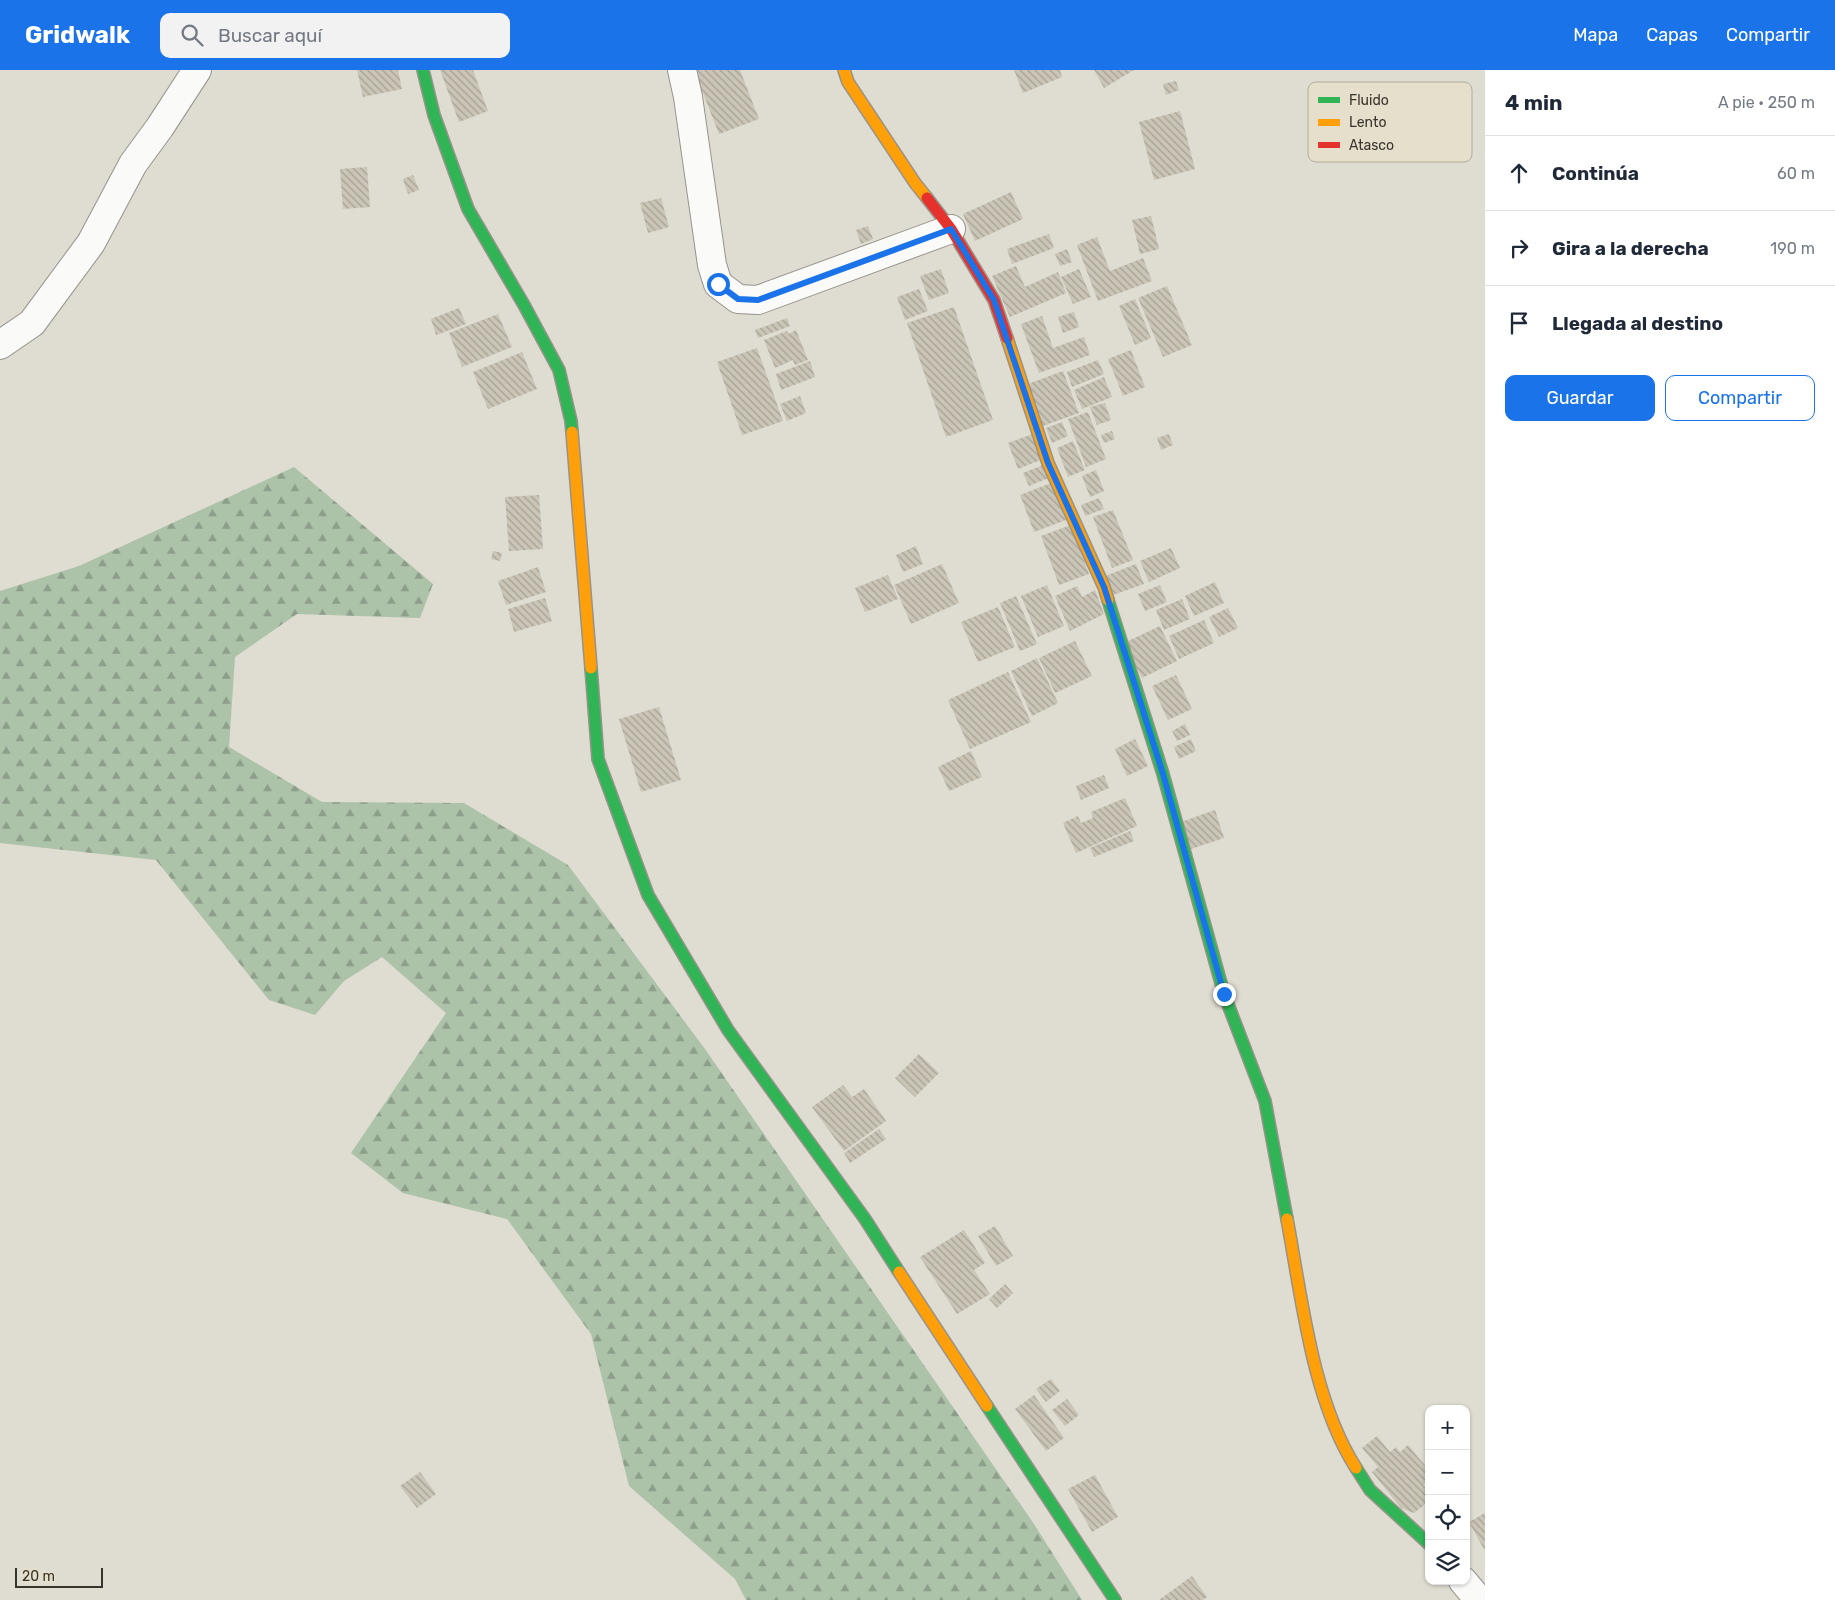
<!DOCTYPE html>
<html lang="es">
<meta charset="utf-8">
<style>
:root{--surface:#fff;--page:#f2f2f3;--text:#1f2937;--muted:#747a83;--line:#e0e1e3;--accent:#1a73e8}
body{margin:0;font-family:Rubik,sans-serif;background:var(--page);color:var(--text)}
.controls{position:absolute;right:15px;bottom:15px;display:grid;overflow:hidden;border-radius:10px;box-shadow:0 1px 4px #0004}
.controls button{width:45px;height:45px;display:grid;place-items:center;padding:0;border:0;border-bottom:1px solid var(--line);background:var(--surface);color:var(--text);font:25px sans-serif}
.scale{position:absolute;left:15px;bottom:12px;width:88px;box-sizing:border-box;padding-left:5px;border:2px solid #38352e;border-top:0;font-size:14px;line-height:18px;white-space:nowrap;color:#38352e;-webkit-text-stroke:4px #e5dfcb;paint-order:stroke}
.stop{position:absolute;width:15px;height:15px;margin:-11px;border:4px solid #1a73e8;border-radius:50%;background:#fff}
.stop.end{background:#1a73e8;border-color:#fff;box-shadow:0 1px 5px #0008}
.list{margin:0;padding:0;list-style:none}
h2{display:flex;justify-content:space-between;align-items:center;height:65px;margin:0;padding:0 20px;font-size:21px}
h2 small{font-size:16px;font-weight:400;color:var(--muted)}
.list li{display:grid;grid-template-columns:32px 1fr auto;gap:15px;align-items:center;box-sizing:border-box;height:75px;padding:0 20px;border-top:1px solid var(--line)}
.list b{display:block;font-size:19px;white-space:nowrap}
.list em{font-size:16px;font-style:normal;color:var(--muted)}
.actions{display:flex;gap:10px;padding:15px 20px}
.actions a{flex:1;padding:11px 0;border:1px solid var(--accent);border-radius:10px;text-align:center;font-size:18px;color:var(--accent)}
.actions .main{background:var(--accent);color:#fff}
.icon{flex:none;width:28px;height:28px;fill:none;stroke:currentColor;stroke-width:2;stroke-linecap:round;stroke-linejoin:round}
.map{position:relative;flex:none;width:1485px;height:1530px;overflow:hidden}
header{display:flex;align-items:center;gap:30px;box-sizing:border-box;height:70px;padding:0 25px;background:var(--accent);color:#fff}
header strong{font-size:24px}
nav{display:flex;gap:28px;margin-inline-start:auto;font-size:18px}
.search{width:350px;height:45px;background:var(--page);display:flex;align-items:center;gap:12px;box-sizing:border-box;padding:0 18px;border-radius:10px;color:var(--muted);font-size:19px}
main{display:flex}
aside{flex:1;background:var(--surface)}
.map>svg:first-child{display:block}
</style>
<header>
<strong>Gridwalk</strong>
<div class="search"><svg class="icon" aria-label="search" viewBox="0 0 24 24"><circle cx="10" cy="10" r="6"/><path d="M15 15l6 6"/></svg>Buscar aquí</div>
<nav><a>Mapa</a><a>Capas</a><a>Compartir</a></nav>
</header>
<main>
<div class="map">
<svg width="1485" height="1530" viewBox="0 0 1485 1530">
<defs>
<pattern id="forest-firs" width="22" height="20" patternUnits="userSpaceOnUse" patternTransform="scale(1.25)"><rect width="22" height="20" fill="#acc2a9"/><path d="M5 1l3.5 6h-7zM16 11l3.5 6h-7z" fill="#8d9e8a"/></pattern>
<pattern id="building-back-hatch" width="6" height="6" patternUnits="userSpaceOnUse" patternTransform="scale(1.25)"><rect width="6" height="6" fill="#cac5b7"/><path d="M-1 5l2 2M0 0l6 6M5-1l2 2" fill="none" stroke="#a5a195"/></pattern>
</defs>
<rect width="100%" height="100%" fill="#dfdcd1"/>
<path fill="url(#forest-firs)" d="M294,397L433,514L420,548L297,544L235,587L229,677L322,732L464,733L568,795L705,979L1034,1454L1082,1530H746L735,1509L629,1416L591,1264L507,1149L403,1123L351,1083L446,943L382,887L344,911L315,945L269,930L156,790L0,773V521L79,496Z"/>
<path fill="url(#building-back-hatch)" d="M357,0H398L402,19L363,27Z
M440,0H473L488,41L459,52Z
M694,0H740L759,49L719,64Z
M1014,0H1060L1062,7L1023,23Z
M1094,0H1134L1104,18Z
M1176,11L1179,20L1166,25L1163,14Z
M1180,41L1195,99L1154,110L1139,52Z
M367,97L370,137L343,139L340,99Z
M413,105L419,120L408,124L403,109Z
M1011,122L1023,149L975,171L963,144Z
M661,128L669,157L648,163L640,133Z
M1151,146L1159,179L1140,184L1132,150Z
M868,156L873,169L861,174L856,160Z
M1049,164L1054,178L1012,194L1007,179Z
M1097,167L1110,201L1143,188L1152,211L1098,231L1077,175Z
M1067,179L1072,192L1060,196L1055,184Z
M1016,196L1025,217L1058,202L1066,223L1010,247L992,206Z
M941,199L949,223L929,230L920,206Z
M1079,199L1091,227L1073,234L1061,207Z
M1167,216L1192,275L1163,287L1138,228Z
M919,219L928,241L905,250L897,227Z
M1135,229L1151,268L1135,275L1119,236Z
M954,237L993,350L946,367L907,253Z
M459,238L466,254L436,265L431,249Z
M1074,242L1079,257L1063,263L1058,247Z
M498,244L512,277L462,297L449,263Z
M1042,246L1053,278L1084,267L1090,285L1039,303L1021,254Z
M787,248L790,256L758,268L755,260Z
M796,260L808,290L795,295L793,290L775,298L764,270L787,261L788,264Z
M757,278L783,351L742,365L717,292Z
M1131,280L1145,317L1123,326L1108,289Z
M522,282L537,319L488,339L473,302Z
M1098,290L1104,304L1072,317L1067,302Z
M810,291L815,307L781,320L776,304Z
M1063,301L1079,343L1040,357L1025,315Z
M1104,307L1112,327L1082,339L1074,320Z
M800,326L806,343L787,351L780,334Z
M1105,333L1111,350L1097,355L1090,337Z
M1088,342L1106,389L1086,397L1068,349Z
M1062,352L1068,366L1052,373L1046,358Z
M1112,361L1115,369L1104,373L1101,365Z
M1033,364L1043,389L1018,399L1008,373Z
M1169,364L1173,375L1161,380L1157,368Z
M1073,371L1085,400L1068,407L1057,378Z
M1043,395L1049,408L1029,416L1023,403Z
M1096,400L1104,421L1090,427L1082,406Z
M1051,413L1066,450L1034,462L1020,425Z
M539,425L543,479L509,481L505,427Z
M1099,428L1104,439L1085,446L1081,435Z
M1113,440L1133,490L1112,498L1093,447Z
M1071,455L1089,504L1059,515L1041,466Z
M916,476L923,494L903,502L896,485Z
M1171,478L1180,498L1149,512L1140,491Z
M493,481L502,483L500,491L491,489Z
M942,494L959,533L911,554L894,515Z
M1136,494L1144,514L1113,525L1105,506Z
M538,497L546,522L506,535L498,511Z
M888,505L898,529L865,542L855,518Z
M1215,512L1224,533L1194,546L1185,526Z
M1047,515L1064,556L1038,567L1021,526Z
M1160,515L1167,532L1145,541L1138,524Z
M1077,516L1082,527L1095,520L1104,544L1070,561L1055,526Z
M1016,526L1037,574L1020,581L1000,533Z
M545,528L552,551L514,562L508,539Z
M1182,529L1190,549L1164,560L1156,540Z
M998,537L1015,577L978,592L961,552Z
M1228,538L1238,558L1219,567L1209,547Z
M1204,550L1214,573L1179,589L1169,566Z
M1160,556L1177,591L1142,608L1124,573Z
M1075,571L1092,606L1055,623L1039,588Z
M1037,588L1058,633L1032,646L1011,601Z
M1008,602L1031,652L970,679L948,630Z
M1176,605L1192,639L1168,650L1152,616Z
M659,637L681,710L641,722L619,649Z
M1185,654L1190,665L1177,671L1172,661Z
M1135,669L1148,696L1127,706L1115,679Z
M1191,669L1196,681L1179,689L1174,677Z
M971,681L982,707L949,721L938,697Z
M1104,705L1109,718L1081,730L1076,716Z
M1125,728L1137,756L1076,783L1063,753L1078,746L1081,753L1093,748L1091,742Z
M1215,740L1224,768L1191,779L1181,752Z
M1130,761L1134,771L1094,787L1090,778Z
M919,984L939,1003L915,1027L895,1008Z
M843,1015L852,1027L864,1019L886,1051L844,1081L812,1037Z
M879,1059L886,1069L850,1093L844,1083Z
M995,1156L1013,1186L996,1196L978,1166Z
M964,1160L985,1193L974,1200L990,1224L957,1244L920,1187Z
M1005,1214L1013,1223L997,1238L989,1229Z
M1051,1309L1060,1321L1046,1332L1036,1319Z
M1034,1325L1064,1368L1046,1381L1015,1339Z
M1067,1329L1079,1345L1065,1356L1052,1340Z
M1377,1366L1390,1382L1396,1377L1400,1382L1408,1375L1429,1400V1410L1423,1415L1429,1422V1431L1414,1443L1401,1438L1372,1402L1378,1397L1362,1378Z
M420,1402L436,1424L417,1438L400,1416Z
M1095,1405L1118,1447L1092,1462L1068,1419Z
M1485,1443V1481L1469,1452Z
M1192,1506L1207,1527L1203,1530H1159Z"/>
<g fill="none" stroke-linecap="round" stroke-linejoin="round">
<defs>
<path id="street" d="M682,0L688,27L712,195L718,214L738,229L758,230L951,159
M0,275L32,253L91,173L133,94L160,57L197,0
M1463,1511L1479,1530"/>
<path id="fast" d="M423,0L434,45L468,139L524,235L559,300L571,351L572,362
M1108,530L1163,704L1224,924L1265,1031L1287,1149
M591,598L598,689L648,825L728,960L865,1149L899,1202
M987,1336L1115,1530
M1356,1398L1370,1420L1429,1474"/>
<path id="slow" d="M844,0L848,12L915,113L927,128
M1007,268L1048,393L1104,517L1108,530
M572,362L591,598
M1287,1149C1302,1229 1312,1329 1356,1398
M899,1202L987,1336"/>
<path id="jam" d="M927,128L951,159L994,230L1007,268"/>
</defs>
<use href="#street" stroke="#96938b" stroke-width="30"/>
<use href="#fast" stroke="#96938b" stroke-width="14"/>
<use href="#slow" stroke="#96938b" stroke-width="14"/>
<use href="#jam" stroke="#96938b" stroke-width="14"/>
<use href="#street" stroke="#fafaf8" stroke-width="28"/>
<use href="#fast" stroke="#30b455" stroke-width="11"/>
<use href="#slow" stroke="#ff9f0a" stroke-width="11"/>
<use href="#jam" stroke="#e5322d" stroke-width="11"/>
</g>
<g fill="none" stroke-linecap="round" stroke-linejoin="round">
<path stroke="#1a73e8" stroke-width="6" d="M718,214L738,229L758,230L951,159L994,230L1048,393L1104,517L1163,704L1224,924"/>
</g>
<rect x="1308" y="12" width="164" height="80" rx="8" fill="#e5dfcb" stroke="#b1ac9c" stroke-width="1"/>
<rect x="1318" y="27" width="22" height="6" fill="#30b455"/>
<rect x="1318" y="49" width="22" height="7" fill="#ff9f0a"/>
<rect x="1318" y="72" width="22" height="6" fill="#e5322d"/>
<g font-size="14" fill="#38352e">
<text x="1349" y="35">Fluido</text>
<text x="1349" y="57">Lento</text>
<text x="1349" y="80">Atasco</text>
</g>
</svg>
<div class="controls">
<button>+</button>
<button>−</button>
<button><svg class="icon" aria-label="locate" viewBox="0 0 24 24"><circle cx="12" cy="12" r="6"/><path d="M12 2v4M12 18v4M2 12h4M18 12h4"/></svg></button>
<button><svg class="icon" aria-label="layers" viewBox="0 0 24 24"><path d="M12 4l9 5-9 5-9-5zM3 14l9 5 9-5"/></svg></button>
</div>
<div class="scale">20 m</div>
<div class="stop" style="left:718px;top:214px"></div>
<div class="stop end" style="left:1224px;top:924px"></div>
</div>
<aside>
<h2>4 min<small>A pie · 250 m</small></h2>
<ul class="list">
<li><svg class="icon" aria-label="ahead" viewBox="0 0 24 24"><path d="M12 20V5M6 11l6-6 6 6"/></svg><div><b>Continúa</b></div><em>60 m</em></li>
<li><svg class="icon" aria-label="right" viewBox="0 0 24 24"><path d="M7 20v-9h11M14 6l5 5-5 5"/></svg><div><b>Gira a la derecha</b></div><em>190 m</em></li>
<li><svg class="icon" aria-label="arrive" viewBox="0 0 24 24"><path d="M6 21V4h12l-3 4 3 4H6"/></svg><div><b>Llegada al destino</b></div></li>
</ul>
<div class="actions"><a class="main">Guardar</a><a>Compartir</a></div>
</aside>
</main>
